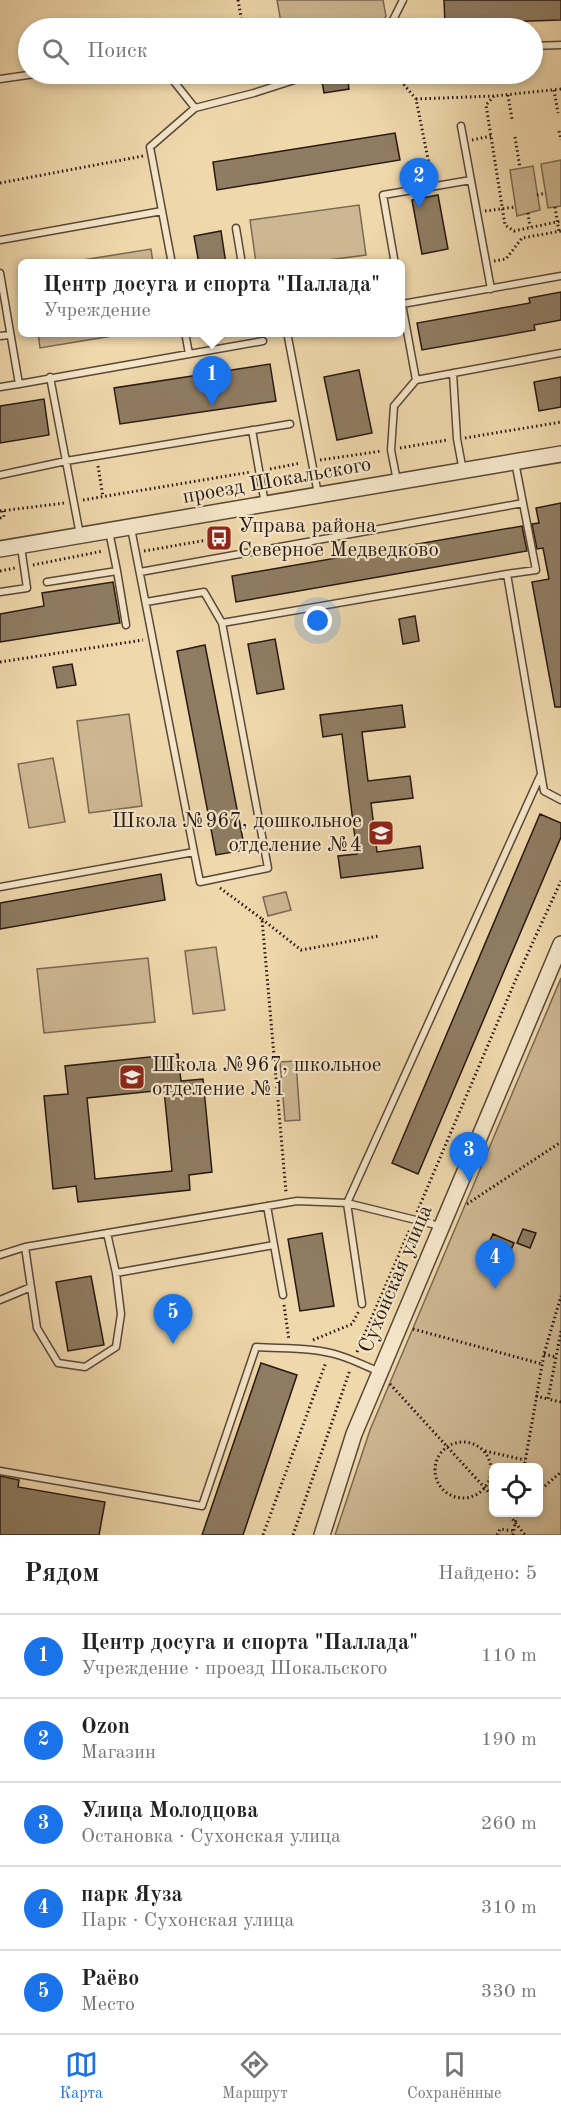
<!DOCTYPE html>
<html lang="ru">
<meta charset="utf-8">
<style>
:root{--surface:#fff;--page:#f2f2f2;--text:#222;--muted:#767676;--line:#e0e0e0;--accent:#1a73e8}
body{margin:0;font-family:"Old Standard TT",serif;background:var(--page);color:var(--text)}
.controls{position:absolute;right:18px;bottom:18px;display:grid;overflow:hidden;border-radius:9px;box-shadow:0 3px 9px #0003}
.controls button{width:54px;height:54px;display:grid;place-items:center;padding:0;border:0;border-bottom:2px solid var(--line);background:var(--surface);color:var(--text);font:30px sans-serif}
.you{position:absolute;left:318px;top:621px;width:21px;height:21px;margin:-15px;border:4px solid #fff;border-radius:50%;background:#1a73e8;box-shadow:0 0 0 9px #1a73e833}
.badge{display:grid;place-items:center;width:39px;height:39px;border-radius:50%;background:var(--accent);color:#fff;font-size:20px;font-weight:700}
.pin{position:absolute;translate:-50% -50px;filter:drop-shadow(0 2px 3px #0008)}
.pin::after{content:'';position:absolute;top:32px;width:21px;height:18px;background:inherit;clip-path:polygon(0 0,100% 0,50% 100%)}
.popup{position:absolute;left:18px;top:259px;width:387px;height:78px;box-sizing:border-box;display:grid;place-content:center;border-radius:9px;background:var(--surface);filter:drop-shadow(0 2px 4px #0005);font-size:20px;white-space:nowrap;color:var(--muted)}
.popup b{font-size:22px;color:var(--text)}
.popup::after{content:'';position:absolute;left:50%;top:100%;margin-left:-12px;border:12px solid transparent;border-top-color:var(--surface)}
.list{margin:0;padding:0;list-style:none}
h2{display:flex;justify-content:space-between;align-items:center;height:78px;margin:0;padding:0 24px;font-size:26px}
h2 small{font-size:20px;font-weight:400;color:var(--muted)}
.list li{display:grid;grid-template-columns:39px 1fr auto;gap:18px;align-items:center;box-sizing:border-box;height:84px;padding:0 24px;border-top:2px solid var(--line)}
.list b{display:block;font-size:22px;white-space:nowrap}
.list p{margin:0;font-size:20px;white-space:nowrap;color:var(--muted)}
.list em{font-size:20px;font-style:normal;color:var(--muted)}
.icon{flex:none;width:33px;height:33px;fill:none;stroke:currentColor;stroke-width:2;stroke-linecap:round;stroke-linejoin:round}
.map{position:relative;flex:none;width:561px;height:1535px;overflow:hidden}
.search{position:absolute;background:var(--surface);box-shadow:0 3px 9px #0003;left:18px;right:18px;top:18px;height:66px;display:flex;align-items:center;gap:15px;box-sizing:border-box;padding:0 21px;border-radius:33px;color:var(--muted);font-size:22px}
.sheet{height:498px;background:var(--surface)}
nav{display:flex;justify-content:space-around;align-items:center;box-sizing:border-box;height:84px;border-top:2px solid var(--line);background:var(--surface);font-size:16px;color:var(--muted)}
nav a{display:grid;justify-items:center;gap:3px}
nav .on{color:var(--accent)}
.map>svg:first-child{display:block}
</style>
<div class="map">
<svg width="561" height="1535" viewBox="0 0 561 1535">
<rect width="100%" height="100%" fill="#efd8ac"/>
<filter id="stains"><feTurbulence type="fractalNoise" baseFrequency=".00333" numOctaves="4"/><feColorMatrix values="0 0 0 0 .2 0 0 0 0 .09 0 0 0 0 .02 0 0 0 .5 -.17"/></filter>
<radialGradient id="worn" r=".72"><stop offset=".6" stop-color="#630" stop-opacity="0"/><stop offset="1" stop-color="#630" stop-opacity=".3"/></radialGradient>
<path fill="#cdb792" stroke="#7a6852" stroke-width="1.5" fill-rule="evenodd" d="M277,0H383L386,16L379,28H282Z
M561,160V206L548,208L541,164Z
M533,166L540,210L517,216L510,170Z
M359,205L366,255L305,263H256L250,220Z
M151,249L153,263H64Z
M38,332H130V333L40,348Z
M129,714L142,806L89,813L77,721Z
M53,758L65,822L29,828L18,764Z
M286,892L291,910L268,916L263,897Z
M216,947L225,1010L193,1014L185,951Z
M148,958L155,1022L44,1033L37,969Z
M561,978V1535H335L370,1430ZM494,1468H538V1512H494Z
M296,1061L300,1120L285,1121L280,1062Z"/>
<path fill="#8f7c62" stroke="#271812" stroke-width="1.5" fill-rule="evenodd" d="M444,0H561V20L445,24Z
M337,74H347L349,89L324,93L321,76Z
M395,133L400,160L217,190L213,162Z
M438,195L448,249L422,254L412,200Z
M221,231L226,264H199L194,236Z
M561,292V320L534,325L535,330L422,350L417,323L530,303L529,298Z
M270,364L276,401L120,424L114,388Z
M359,370L372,433L337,440L324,377Z
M561,377V407L539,411L534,382Z
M44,399L49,435L0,443V406Z
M561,503V707H555L532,582L549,579L543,548L537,549L532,524L539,523L536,508Z
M522,526L527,551L236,602L232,576Z
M113,582L120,623L0,642V614L44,606L42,593Z
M415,616L419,641L403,644L399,619Z
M275,639L284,689L257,694L248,644Z
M205,645L245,850L216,855L177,651Z
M72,664L76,685L57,688L53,667Z
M402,705L405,727L362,732L368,781L410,776L413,798L371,803L377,852L420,846L423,868L341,878L338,856L357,854L342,734L323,737L320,715Z
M540,814L561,823V837L418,1174L392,1163Z
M161,874L165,900L0,929V903Z
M178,1054L181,1081L203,1079L212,1172L189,1175L190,1190L78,1202L76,1186L53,1189L44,1096L68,1094L65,1066ZM164,1090L172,1171L95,1179L87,1098Z
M523,1229L536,1233L530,1248L517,1243Z
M322,1233L334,1306L300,1311L288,1239Z
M493,1234L514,1243L505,1263L484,1253Z
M91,1276L104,1345L68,1351L56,1282Z
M261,1363L297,1375L243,1535H202Z
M0,1476L19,1480L18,1487L105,1502L99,1535H0Z"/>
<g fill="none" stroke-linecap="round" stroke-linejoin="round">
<defs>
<path id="service" d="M389,28L403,0
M532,46L561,45
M168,74L195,108L150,147L172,264
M0,79L35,74
M195,108L254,93L313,74
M461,126L491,289
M236,228L242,264
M0,240L162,211
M395,264L383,195L471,180
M0,273L19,384L189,354L185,332
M287,332L318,494
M0,336L10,335
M189,354L263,341
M453,373L457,439L463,471
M50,377L80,535
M416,380L402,304L561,276
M0,387L19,384
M252,430L265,504
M0,475L66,461L290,424
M397,481L391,450L394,406L416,380L561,353
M131,528L194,852L200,882L268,868L222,623L204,592L146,602
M117,571L126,625
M140,572L523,503
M507,574L536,570L515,462
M47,582L117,571L109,531
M0,592L27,588L21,547
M222,623L507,574L544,791L561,800
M0,887L194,852
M267,1206L283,1295
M107,1233L116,1273L274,1245
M25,1247L37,1328L58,1363L85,1367L116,1347L121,1314L116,1273
M0,1255L25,1247L297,1201L347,1203L541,774
M0,1300L31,1287
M362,1304L347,1203L440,1226
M0,1471L202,1506L256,1347C284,1349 314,1347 341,1356C354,1360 367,1367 380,1372"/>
<path id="tertiary" d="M0,549L561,454
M322,1535L354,1434L561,944"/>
</defs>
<use href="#service" stroke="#594838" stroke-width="9"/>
<use href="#tertiary" stroke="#594838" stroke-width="18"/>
<path stroke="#271812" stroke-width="3" stroke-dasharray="1.5 3" stroke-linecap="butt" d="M238,0L243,28
M251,74L253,84
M395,74L416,99L432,179
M561,89L494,96L486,105L505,225L514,231L561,221
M554,90L558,113
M508,95L512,119
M416,99L494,96
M559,131L561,140
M515,137L520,168
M472,140L491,136
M0,183L143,156
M537,195L546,193
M555,207L559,232
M485,211L515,207
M528,213L530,227
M494,261L506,259L522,238L561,231
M465,438L561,422
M400,448L447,440
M320,460L382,451
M98,466L103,497
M270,469L301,463
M83,500L251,472
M0,511L65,503
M0,518L4,517L3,511
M144,551L219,538
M33,565L103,551
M0,571L15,568
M0,662L143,640
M220,888L262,919L286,1192
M262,919L301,950L379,936
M467,1204L561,1142
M417,1212L516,979L561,881
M284,1305L289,1340
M413,1329L542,1364
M561,1331L548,1399L561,1402
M313,1340L352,1324L359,1311
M357,1352L410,1229
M544,1354L556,1357
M390,1384L494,1498
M536,1396L548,1399
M435 1470a28 28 0 1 1 56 0a28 28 0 1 1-56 0Z
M485,1451L525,1460
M524,1468L544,1354L561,1296
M538,1492L561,1472
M507,1512L525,1535
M263,1535L326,1362
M293,1535L350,1370
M497,1535L500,1529L514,1531
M513,1535L517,1512"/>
<use href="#service" stroke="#f5e6c9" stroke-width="6"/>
<use href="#tertiary" stroke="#f5e6c9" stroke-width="15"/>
</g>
<defs>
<symbol id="bus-square" viewBox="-11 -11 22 22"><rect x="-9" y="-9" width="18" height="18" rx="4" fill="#8f2418" stroke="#f5e6c9"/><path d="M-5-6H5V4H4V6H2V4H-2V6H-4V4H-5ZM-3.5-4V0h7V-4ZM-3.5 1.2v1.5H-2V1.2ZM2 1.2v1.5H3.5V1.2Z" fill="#fff"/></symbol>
<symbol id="school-square" viewBox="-11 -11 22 22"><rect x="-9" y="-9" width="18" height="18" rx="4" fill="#8f2418" stroke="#f5e6c9"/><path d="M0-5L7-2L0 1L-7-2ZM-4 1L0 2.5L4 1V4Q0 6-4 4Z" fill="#fff"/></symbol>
</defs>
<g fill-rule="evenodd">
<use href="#bus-square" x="204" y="523" width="30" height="30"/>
<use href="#school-square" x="366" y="818" width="30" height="30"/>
<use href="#school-square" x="117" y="1062" width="30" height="30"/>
</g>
<g text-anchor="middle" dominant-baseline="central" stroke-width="4.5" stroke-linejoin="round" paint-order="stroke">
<g font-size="21" fill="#271812" stroke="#f5e6c9">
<text transform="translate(277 481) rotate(-10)">проезд Шокальского</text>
<text transform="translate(396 1279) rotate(-67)">Сухонская улица</text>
</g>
<g font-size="21" fill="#271812" stroke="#f5e6c9" text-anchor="start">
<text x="238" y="526">Управа района<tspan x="238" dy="24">Северное Медведково</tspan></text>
<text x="362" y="821" text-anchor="end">Школа №967, дошкольное<tspan x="362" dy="24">отделение №4</tspan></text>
<text x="152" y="1065">Школа №967, школьное<tspan x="152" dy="24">отделение №1</tspan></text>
</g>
</g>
<rect width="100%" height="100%" filter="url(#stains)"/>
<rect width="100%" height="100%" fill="url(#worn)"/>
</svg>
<div class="controls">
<button><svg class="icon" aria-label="locate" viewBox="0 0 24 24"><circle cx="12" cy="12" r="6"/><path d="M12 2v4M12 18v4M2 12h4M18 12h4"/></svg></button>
</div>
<div class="you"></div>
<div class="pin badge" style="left:212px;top:406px">1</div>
<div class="popup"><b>Центр досуга и спорта &quot;Паллада&quot;</b>Учреждение</div>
<div class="pin badge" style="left:419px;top:208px">2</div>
<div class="pin badge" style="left:469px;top:1182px">3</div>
<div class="pin badge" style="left:495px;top:1289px">4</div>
<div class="pin badge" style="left:173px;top:1344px">5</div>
<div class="search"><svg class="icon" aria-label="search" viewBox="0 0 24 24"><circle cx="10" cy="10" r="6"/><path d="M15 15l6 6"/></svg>Поиск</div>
</div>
<section class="sheet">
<h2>Рядом<small>Найдено: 5</small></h2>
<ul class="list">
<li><span class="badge">1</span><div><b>Центр досуга и спорта &quot;Паллада&quot;</b><p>Учреждение · проезд Шокальского</p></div><em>110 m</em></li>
<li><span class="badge">2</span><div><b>Ozon</b><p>Магазин</p></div><em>190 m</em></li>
<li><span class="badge">3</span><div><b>Улица Молодцова</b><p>Остановка · Сухонская улица</p></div><em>260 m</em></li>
<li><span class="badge">4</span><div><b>парк Яуза</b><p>Парк · Сухонская улица</p></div><em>310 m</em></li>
<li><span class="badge">5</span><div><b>Раёво</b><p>Место</p></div><em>330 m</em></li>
</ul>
</section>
<nav>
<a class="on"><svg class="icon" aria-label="map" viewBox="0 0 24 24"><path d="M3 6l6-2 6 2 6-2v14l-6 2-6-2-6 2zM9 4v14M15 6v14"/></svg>Карта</a>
<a><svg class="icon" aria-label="directions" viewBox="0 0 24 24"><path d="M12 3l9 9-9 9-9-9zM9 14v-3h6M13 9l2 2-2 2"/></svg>Маршрут</a>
<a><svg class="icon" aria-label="saved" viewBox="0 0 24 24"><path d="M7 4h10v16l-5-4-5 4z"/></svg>Сохранённые</a>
</nav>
